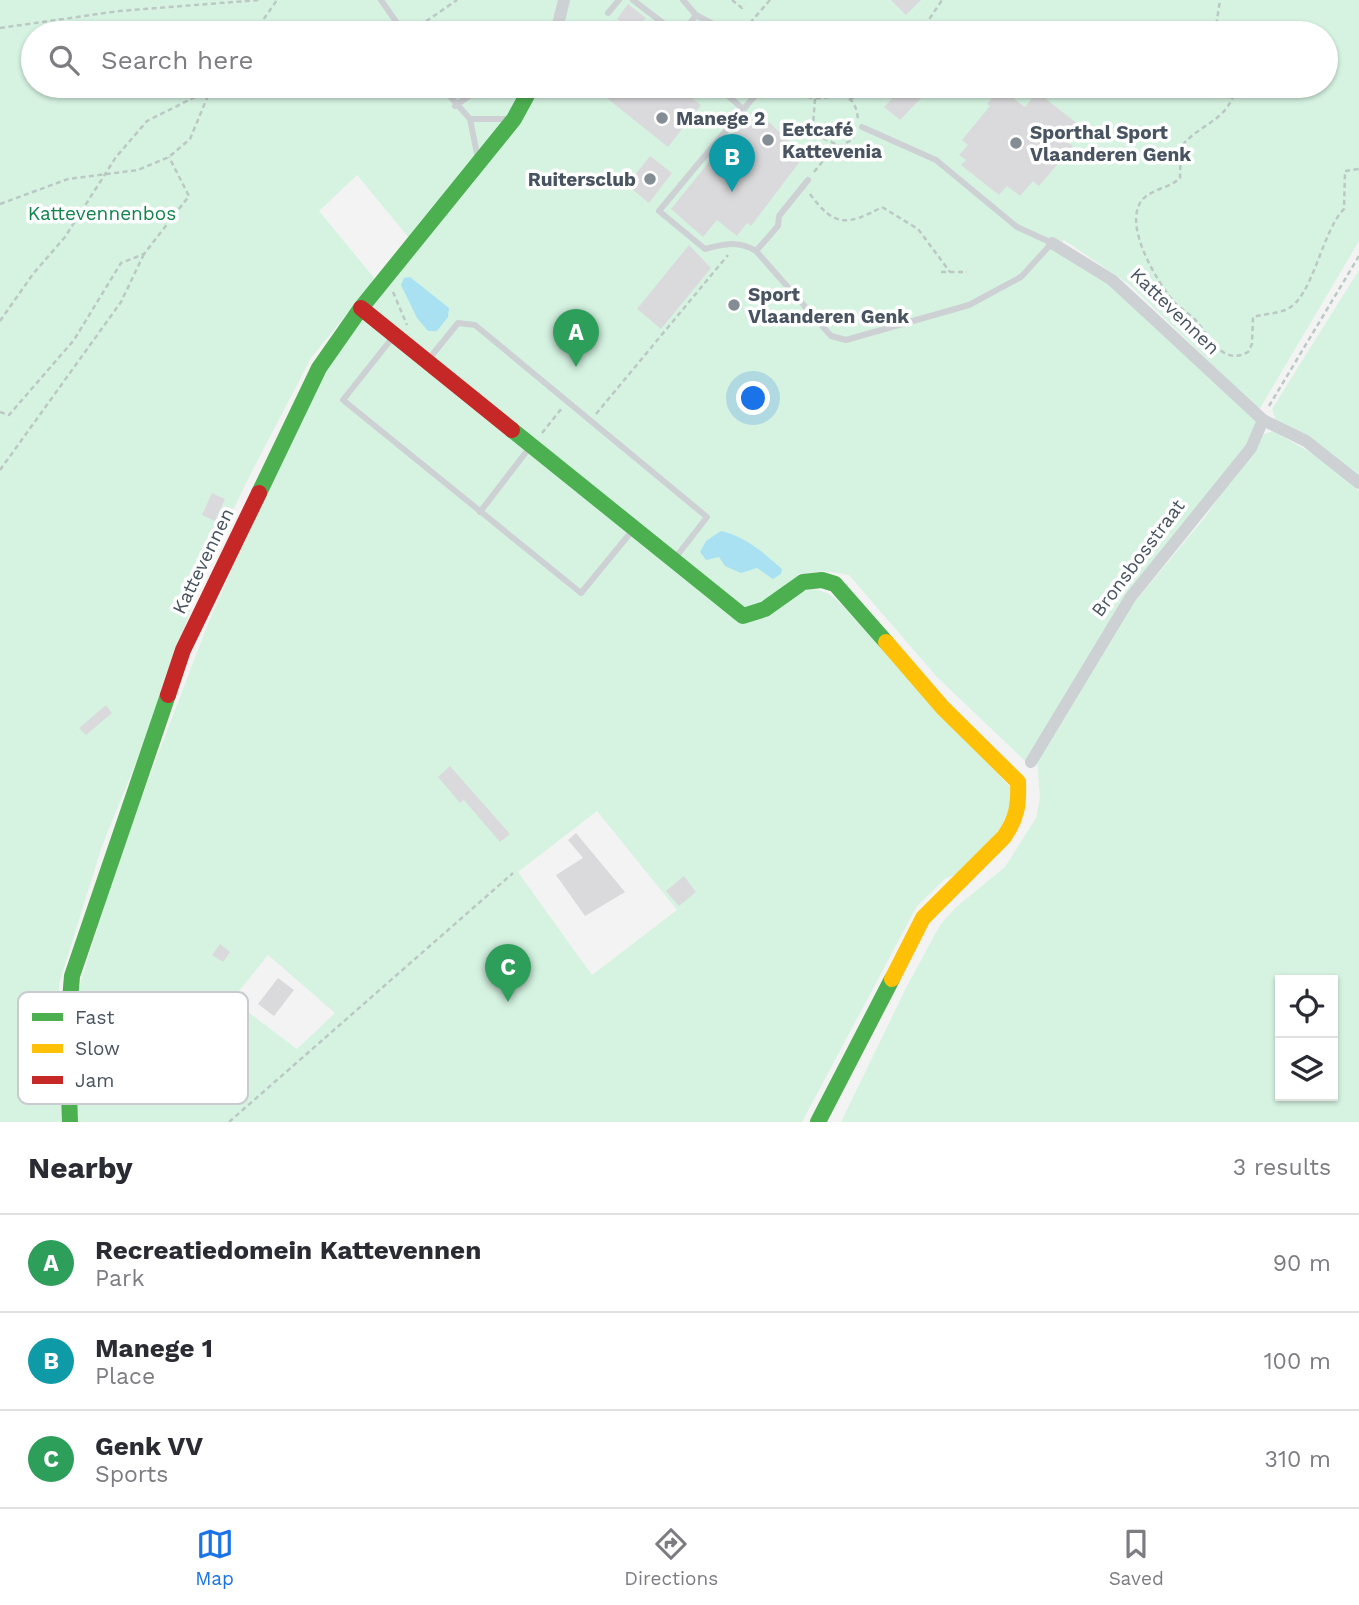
<!DOCTYPE html>
<meta charset="utf-8">
<style>
:root{--surface:#fff;--page:#f2f2f3;--text:#2b2b33;--muted:#7c7c81;--line:#e1e1e2;--accent:#1a73e8}
body{margin:0;font-family:"Work Sans",sans-serif;background:var(--page);color:var(--text)}
.controls{position:absolute;right:21px;bottom:21px;display:grid;overflow:hidden;border-radius:0px;box-shadow:0 2px 5px #0004}
.controls button{width:63px;height:63px;display:grid;place-items:center;padding:0;border:0;border-bottom:2px solid var(--line);background:var(--surface);color:var(--text);font:35px sans-serif}
.you{position:absolute;left:754px;top:399px;width:24px;height:24px;margin:-18px;border:5px solid #fff;border-radius:50%;background:#1a73e8;box-shadow:0 0 0 10px #1a73e833}
.badge{display:grid;place-items:center;width:46px;height:46px;border-radius:50%;background:var(--accent);color:#fff;font-size:23px;font-weight:700}
.pin{position:absolute;translate:-50% -58px;filter:drop-shadow(0 2px 4px #0008)}
.pin::after{content:'';position:absolute;top:37px;width:24px;height:21px;background:inherit;clip-path:polygon(0 0,100% 0,50% 100%)}
.list{margin:0;padding:0;list-style:none}
h2{display:flex;justify-content:space-between;align-items:center;height:91px;margin:0;padding:0 28px;font-size:30px}
h2 small{font-size:23px;font-weight:400;color:var(--muted)}
.list li{display:grid;grid-template-columns:46px 1fr auto;gap:21px;align-items:center;box-sizing:border-box;height:98px;padding:0 28px;border-top:2px solid var(--line)}
.list b{display:block;font-size:26px;white-space:nowrap}
.list p{margin:0;font-size:23px;white-space:nowrap;color:var(--muted)}
.list em{font-size:23px;font-style:normal;color:var(--muted)}
.icon{flex:none;width:38px;height:38px;fill:none;stroke:currentColor;stroke-width:2;stroke-linecap:round;stroke-linejoin:round}
.map{position:relative;flex:none;width:1359px;height:1122px;overflow:hidden}
.search{position:absolute;background:var(--surface);box-shadow:0 2px 5px #0004;left:21px;right:21px;top:21px;height:77px;display:flex;align-items:center;gap:18px;box-sizing:border-box;padding:0 24px;border-radius:38px;color:var(--muted);font-size:26px}
.sheet{height:385px;background:var(--surface)}
nav{display:flex;justify-content:space-around;align-items:center;box-sizing:border-box;height:98px;border-top:2px solid var(--line);background:var(--surface);font-size:19px;color:var(--muted)}
nav a{display:grid;justify-items:center;gap:4px}
nav .on{color:var(--accent)}
.map>svg:first-child{display:block}
</style>
<div class="map">
<svg width="1359" height="1122" viewBox="0 0 1359 1122">
<rect width="100%" height="100%" fill="#f3f3f3"/>
<path fill="#d6f3e2" fill-rule="evenodd" d="M0,0H1359V241L1259,410L1130,285L1064,240L1056,249L1103,279L1258,422L1246,448L1126,596L1026,762L937,677L849,575L824,571L799,574L802,592C815,586 827,591 837,600L1010,787L1012,803L1000,829L962,873L946,878L917,906L802,1122H76L77,994L123,846L209,621L313,388L409,238L357,175L319,211L375,279L311,358L246,483L203,573L152,723L102,846L59,984L66,1122H0ZM33,33H1326V86H33ZM597,811L677,910L592,975L518,872ZM268,955L335,1013L297,1049L232,1000Z
M1359,270V477L1276,420L1272,409Z
M1273,431L1320,458L1359,491V1122H841L907,986L940,925L955,908L1005,867L1036,818L1040,798L1037,760L1124,615L1206,516L1262,435ZM1280,980H1333V1096H1280Z"/>
<path fill="#a9e1f3" d="M410,277L449,308L448,317L437,331H428L417,318L401,285L404,278Z
M721,531C745,536 764,553 782,569L781,574L773,579L757,568L741,573L725,566L719,557L706,560L700,552L706,541Z"/>
<path fill="#dadadc" d="M891,0H921L906,15Z
M628,4L646,18L634,33L617,19Z
M611,86H677L701,105L668,147L603,95Z
M904,86H933L900,120L884,107Z
M1000,88L1025,107L1037,92L1079,125L1065,141L1073,146L1039,186L1033,181L1020,196L1007,186L999,195L961,165L966,160L959,155L968,145L962,140L990,106L987,104Z
M747,115L763,128L769,122L804,156L751,226L747,223L737,236L717,220L703,237L671,209Z
M650,156L672,173L649,203L627,185Z
M689,245L711,268L661,329L637,309Z
M212,493L225,499L215,521L202,515Z
M106,705L112,713L86,735L79,728Z
M450,766L510,834L500,842L464,800L460,803L438,777Z
M576,833L625,892L585,916L556,875L583,858L568,840Z
M684,876L696,892L679,906L666,891Z
M220,944L230,952L223,962L212,955Z
M278,978L294,990L274,1016L258,1004Z"/>
<g fill="none" stroke-linecap="round" stroke-linejoin="round">
<path stroke="#bbc8c4" stroke-width="2.5" stroke-dasharray="5 3.5" stroke-linecap="butt" d="M732,0L742,8L745,5
M750,23L770,0
M0,28L119,11L259,0
M412,31L457,0
M254,33L277,0
M920,33L942,0
M1215,33L1220,0
M794,86C800,91 806,98 814,98C832,100 854,84 858,119
M1235,86C1231,121 1199,123 1181,147L1180,178C1169,189 1148,189 1140,203C1125,229 1157,281 1173,301C1180,309 1191,314 1198,323C1210,338 1223,366 1248,352L1252,344L1253,317C1263,314 1275,314 1285,310C1313,300 1321,232 1344,209L1345,171L1359,169
M815,99L813,125L823,138L840,146L852,140L856,132
M850,100L866,86
M814,172L836,145
M810,194C834,227 847,226 882,207L918,229L950,272
M0,204L68,179L138,170L169,157L190,139L212,86
M941,272H967
M393,292L407,325
M0,321L33,274L65,237L116,157L147,121L209,90
M1269,406L1359,256
M0,412L9,415L74,340L121,263L144,254L189,196L169,157
M596,414L728,255
M542,433L562,408
M0,470L121,302L144,254
M229,1122L513,873"/>
<path stroke="#ced1d4" stroke-width="6" d="M381,0L404,33
M633,0L676,33
M683,0L696,15L730,33
M608,13L619,0
M682,33L696,15
M441,86L470,119L478,159
M727,86L726,94L743,109
M763,86L659,211L705,249C723,244 739,240 756,251L831,336L846,340L969,305L1021,277L1052,243L1017,227L936,160L862,127
M455,106L483,86
M470,119H510
M756,251L778,226L779,216L808,180
M393,337L343,400L581,593L632,531
M428,360L458,323L475,325L707,517L676,557
M480,512L530,447"/>
<path stroke="#ced1d4" stroke-width="12" d="M556,33L564,0
M1052,243L1112,280L1263,420L1306,441L1359,483
M1031,762L1130,598L1251,448L1263,420"/>
<path stroke="#4caf50" stroke-width="16" d="M512,430L743,616L765,609L803,582L822,580L835,584L886,642
M259,493L319,368L361,308L514,119L532,86
M70,1122L67,1036L72,976L168,695
M818,1122L892,979"/>
<path stroke="#ffc107" stroke-width="16" d="M886,642L943,708L1018,782C1019,805 1017,818 1004,837L923,918L892,979"/>
<path stroke="#c62828" stroke-width="16" d="M361,308L512,430
M168,695L183,650L259,493"/>
</g>
<g fill="#848c94" stroke="#fff" stroke-width="2.5">
<circle cx="662" cy="118" r="7"/>
<circle cx="768" cy="140" r="7"/>
<circle cx="1016" cy="143" r="7"/>
<circle cx="650" cy="179" r="7"/>
<circle cx="734" cy="305" r="7"/>
</g>
<g text-anchor="middle" dominant-baseline="central" stroke-width="7" stroke-linejoin="round" paint-order="stroke">
<g font-size="19" font-weight="bold" fill="#485461" stroke="#fff" text-anchor="start">
<text x="676" y="118">Manege 2</text>
<text x="782" y="129">Eetcafé<tspan x="782" dy="22">Kattevenia</tspan></text>
<text x="1030" y="132">Sporthal Sport<tspan x="1030" dy="22">Vlaanderen Genk</tspan></text>
<text x="636" y="179" text-anchor="end">Ruitersclub</text>
<text x="748" y="294">Sport<tspan x="748" dy="22">Vlaanderen Genk</tspan></text>
</g>
<g font-size="19" fill="#11844e" stroke="#fff">
<text x="102" y="213">Kattevennenbos</text>
</g>
<g font-size="19" fill="#485461" stroke="#fff">
<text transform="translate(1175 311) rotate(44)">Kattevennen</text>
<text transform="translate(1138 558) rotate(-53)">Bronsbosstraat</text>
<text transform="translate(203 561) rotate(-64)">Kattevennen</text>
</g>
</g>
<rect x="18" y="992" width="230" height="112" rx="10" fill="#fff" stroke="#c8ccd0" stroke-width="2"/>
<rect x="32" y="1013" width="31" height="8" fill="#4caf50"/>
<rect x="32" y="1044" width="31" height="9" fill="#ffc107"/>
<rect x="32" y="1076" width="31" height="8" fill="#c62828"/>
<g font-size="19" fill="#485461">
<text x="75" y="1024">Fast</text>
<text x="75" y="1055">Slow</text>
<text x="75" y="1087">Jam</text>
</g>
</svg>
<div class="controls">
<button><svg class="icon" aria-label="locate" viewBox="0 0 24 24"><circle cx="12" cy="12" r="6"/><path d="M12 2v4M12 18v4M2 12h4M18 12h4"/></svg></button>
<button><svg class="icon" aria-label="layers" viewBox="0 0 24 24"><path d="M12 4l9 5-9 5-9-5zM3 14l9 5 9-5"/></svg></button>
</div>
<div class="you"></div>
<div class="pin badge" style="left:576px;top:367px;background:#2e9e5b">A</div>
<div class="pin badge" style="left:732px;top:192px;background:#0f9aa8">B</div>
<div class="pin badge" style="left:508px;top:1002px;background:#2e9e5b">C</div>
<div class="search"><svg class="icon" aria-label="search" viewBox="0 0 24 24"><circle cx="10" cy="10" r="6"/><path d="M15 15l6 6"/></svg>Search here</div>
</div>
<section class="sheet">
<h2>Nearby<small>3 results</small></h2>
<ul class="list">
<li><span class="badge" style="background:#2e9e5b">A</span><div><b>Recreatiedomein Kattevennen</b><p>Park</p></div><em>90 m</em></li>
<li><span class="badge" style="background:#0f9aa8">B</span><div><b>Manege 1</b><p>Place</p></div><em>100 m</em></li>
<li><span class="badge" style="background:#2e9e5b">C</span><div><b>Genk VV</b><p>Sports</p></div><em>310 m</em></li>
</ul>
</section>
<nav>
<a class="on"><svg class="icon" aria-label="map" viewBox="0 0 24 24"><path d="M3 6l6-2 6 2 6-2v14l-6 2-6-2-6 2zM9 4v14M15 6v14"/></svg>Map</a>
<a><svg class="icon" aria-label="directions" viewBox="0 0 24 24"><path d="M12 3l9 9-9 9-9-9zM9 14v-3h6M13 9l2 2-2 2"/></svg>Directions</a>
<a><svg class="icon" aria-label="saved" viewBox="0 0 24 24"><path d="M7 4h10v16l-5-4-5 4z"/></svg>Saved</a>
</nav>
